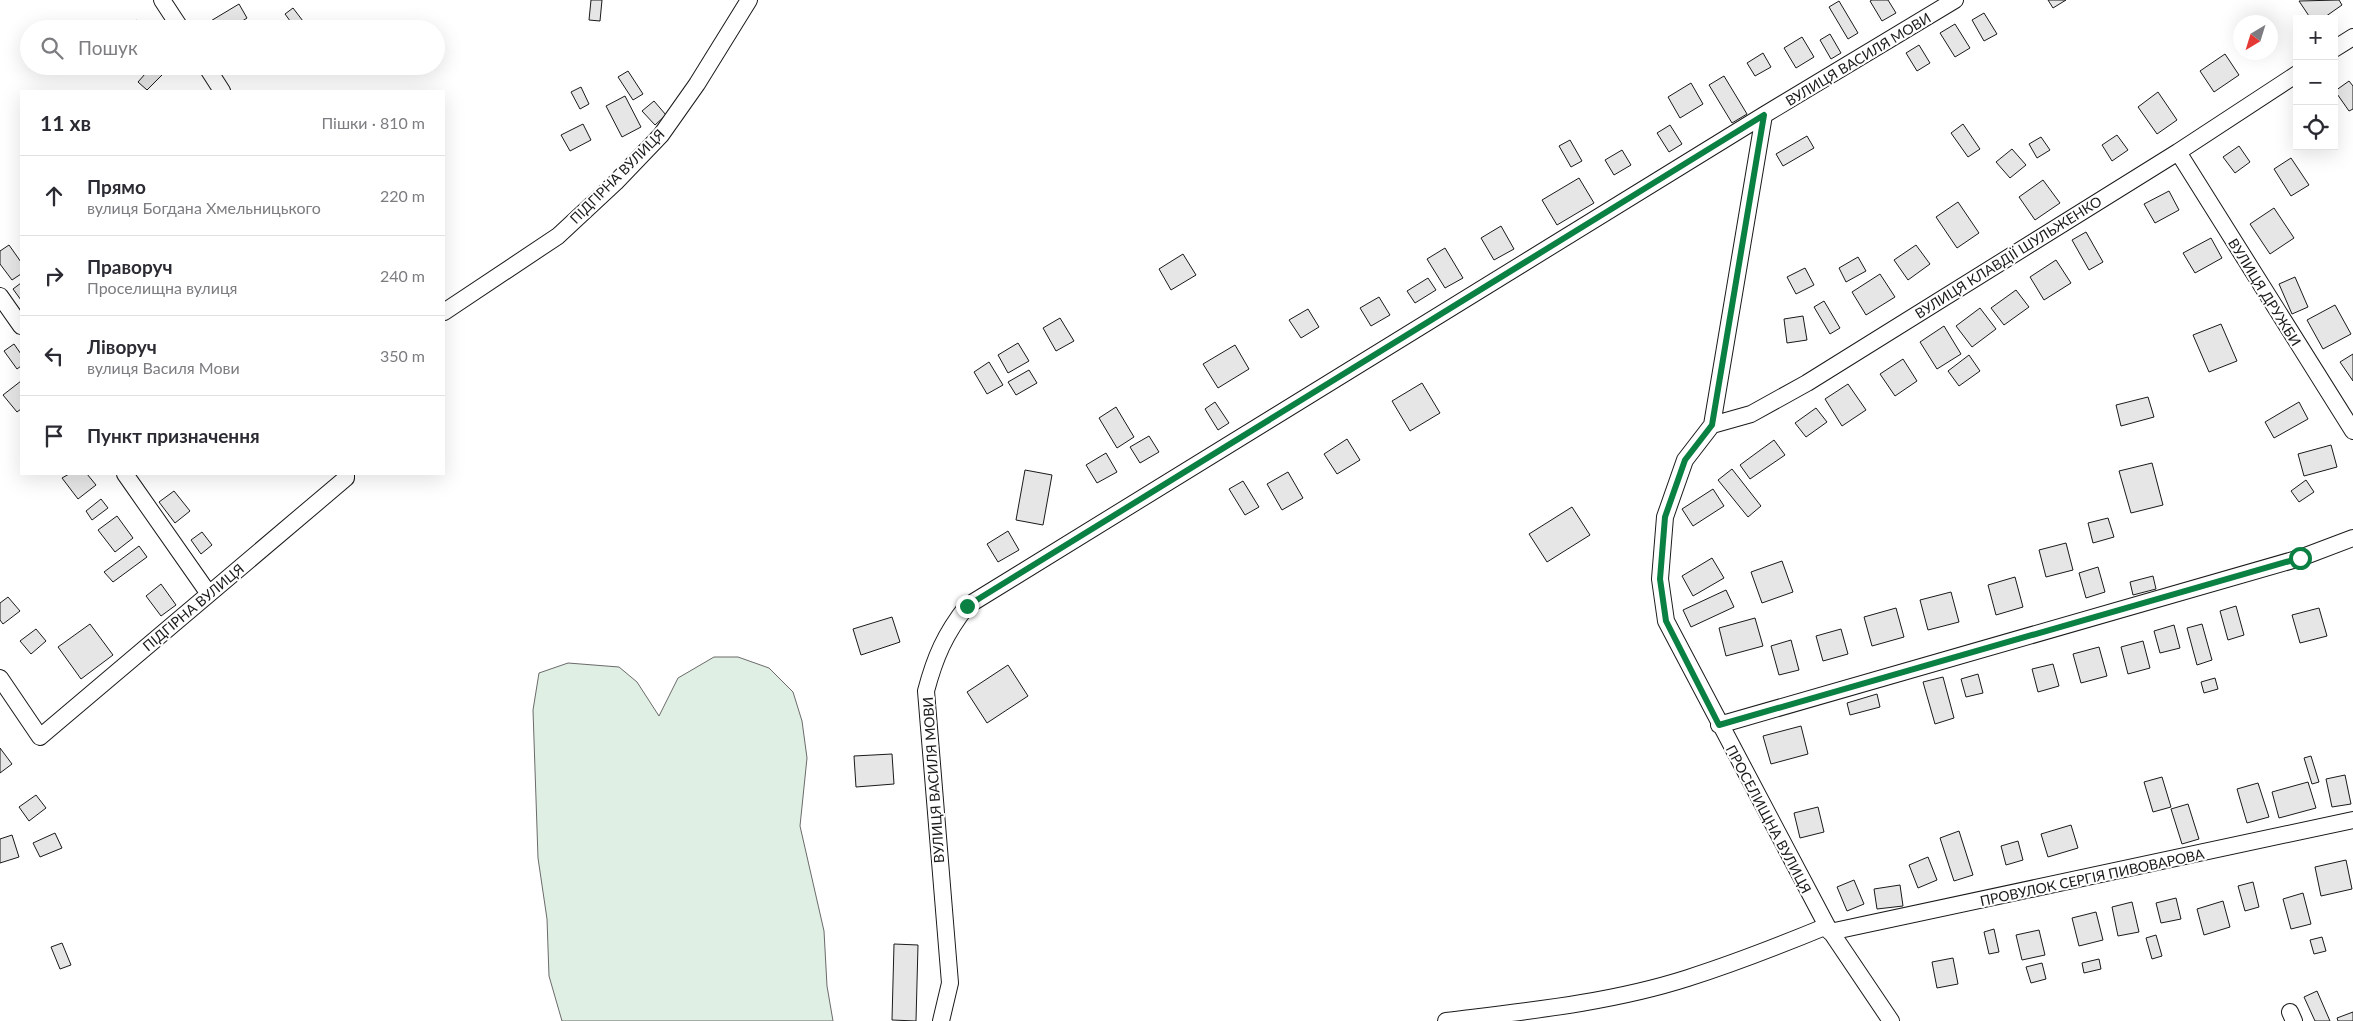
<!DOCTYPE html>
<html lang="uk">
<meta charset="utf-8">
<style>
:root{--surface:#fff;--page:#f7f7f7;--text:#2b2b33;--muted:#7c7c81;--line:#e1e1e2}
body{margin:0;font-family:Lato,sans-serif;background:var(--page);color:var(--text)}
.controls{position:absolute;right:15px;top:15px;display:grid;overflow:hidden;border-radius:0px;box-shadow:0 5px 20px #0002}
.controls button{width:45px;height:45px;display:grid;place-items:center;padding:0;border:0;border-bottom:1px solid var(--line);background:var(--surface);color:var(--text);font:25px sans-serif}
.compass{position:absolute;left:2233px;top:15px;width:45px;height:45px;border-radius:50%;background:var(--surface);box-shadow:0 5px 20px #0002;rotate:218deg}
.stop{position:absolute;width:15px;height:15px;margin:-11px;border:4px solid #0b8043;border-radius:50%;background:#fff}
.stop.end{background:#0b8043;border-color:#fff;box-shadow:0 1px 5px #0008}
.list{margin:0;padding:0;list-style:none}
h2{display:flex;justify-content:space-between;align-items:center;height:65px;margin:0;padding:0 20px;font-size:21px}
h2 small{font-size:16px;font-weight:400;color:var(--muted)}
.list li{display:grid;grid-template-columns:32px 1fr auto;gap:15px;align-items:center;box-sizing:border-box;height:80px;padding:0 20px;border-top:1px solid var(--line)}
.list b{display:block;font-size:19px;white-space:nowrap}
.list p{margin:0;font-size:16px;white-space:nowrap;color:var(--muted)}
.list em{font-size:16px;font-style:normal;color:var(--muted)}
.icon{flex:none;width:28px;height:28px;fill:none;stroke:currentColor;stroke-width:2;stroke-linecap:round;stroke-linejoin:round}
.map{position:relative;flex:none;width:2353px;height:1021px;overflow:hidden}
.search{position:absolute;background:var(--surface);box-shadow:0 5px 20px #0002;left:20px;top:20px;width:425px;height:55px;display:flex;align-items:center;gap:12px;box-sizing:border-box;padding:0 18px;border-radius:28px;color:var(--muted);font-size:19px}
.panel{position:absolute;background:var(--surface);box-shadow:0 5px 20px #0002;left:20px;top:90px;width:425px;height:385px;border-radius:0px}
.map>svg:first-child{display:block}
</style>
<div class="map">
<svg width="2353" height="1021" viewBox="0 0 2353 1021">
<rect width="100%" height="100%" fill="#fff"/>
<path fill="#e0efe3" stroke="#6a6a6a" d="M714,657H738L769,668L793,692L802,721L807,758L800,826L824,931L827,986L833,1021H562L549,976L547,919L538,858L533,710L539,673L568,663L619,667L637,682L659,716L678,678Z"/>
<path fill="#e6e6e6" stroke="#1a1a1a" d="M591,0H602L600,21L589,20Z
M1872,0H1888L1896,13L1882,21L1870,1Z
M2048,0H2066L2053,8Z
M2339,0L2342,5L2322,19H2311L2299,1Z
M1839,1L1858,33L1848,39L1829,7Z
M239,4L247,18L230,29H213L209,22Z
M293,8L306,25L301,29H296L285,14Z
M1984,13L1997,34L1984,41L1972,20Z
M137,20L143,29H125Z
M1955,24L1970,48L1955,57L1940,33Z
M1830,34L1841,53L1831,59L1820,40Z
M1802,37L1814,57L1796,68L1784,48Z
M1919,45L1930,63L1917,71L1906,53Z
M1763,53L1771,67L1755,76L1747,63Z
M2225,54L2239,75L2214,92L2200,71Z
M152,66L162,75L147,90L138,82Z
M628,71L643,94L633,100L618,77Z
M1724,76L1747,114L1732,123L1709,85Z
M2349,81L2353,86V109L2349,111L2335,91Z
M1691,83L1703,104L1680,118L1668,97Z
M581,87L589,104L580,109L571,92Z
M2158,92L2177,120L2157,134L2138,107Z
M625,96L641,127L622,137L606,106Z
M654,101L666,115L655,125L642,111Z
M583,124L591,140L570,151L561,135Z
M1963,124L1980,149L1968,157L1951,133Z
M1670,125L1682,144L1669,152L1657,133Z
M2117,135L2128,150L2112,161L2102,145Z
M1807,136L1814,148L1783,166L1776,154Z
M2041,137L2050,150L2037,158L2029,144Z
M1570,140L1582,161L1571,167L1559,146Z
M2239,146L2250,162L2235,173L2223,157Z
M2012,149L2026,165L2010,178L1996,162Z
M1622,150L1631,165L1614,175L1605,160Z
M2291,158L2309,185L2291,196L2274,169Z
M1579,178L1594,203L1557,225L1542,200Z
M2043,180L2060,203L2035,220L2019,197Z
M2169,191L2179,210L2155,223L2144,204Z
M1958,202L1979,233L1957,248L1936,217Z
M2274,208L2294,238L2270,254L2250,224Z
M1501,226L1514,249L1494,260L1481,238Z
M2086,232L2103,262L2089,270L2072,240Z
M2211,238L2222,258L2195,273L2183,253Z
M9,245L21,262V274L12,280L0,264V251Z
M1916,245L1930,264L1908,280L1894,260Z
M1445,248L1463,278L1445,288L1427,259Z
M1183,254L1196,275L1171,290L1159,269Z
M1858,257L1866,271L1846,282L1839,268Z
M2056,260L2071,283L2044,300L2030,277Z
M1805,268L1814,285L1796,294L1787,277Z
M1880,274L1895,297L1866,315L1852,292Z
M2295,277L2308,307L2292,314L2279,284Z
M1428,278L1436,290L1415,303L1407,291Z
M21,283V300L13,289Z
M2016,290L2029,307L2004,325L1991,308Z
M1379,297L1390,315L1371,326L1360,308Z
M1824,301L1840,328L1830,334L1814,307Z
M2335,305L2351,334L2323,349L2307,320Z
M1980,308L1996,329L1972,347L1956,326Z
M1308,309L1319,327L1301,338L1289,320Z
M1803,316L1807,340L1787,343L1784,319Z
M1060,318L1074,341L1056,351L1043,328Z
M2221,324L2237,361L2209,372L2193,335Z
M1944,326L1961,354L1937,369L1920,342Z
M1018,343L1029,361L1008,373L998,355Z
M14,344L21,354V366L17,369L4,351Z
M1235,345L1249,369L1218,388L1203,364Z
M2353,354V381L2340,362Z
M1969,355L1980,371L1959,386L1948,371Z
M1903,359L1917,381L1895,396L1880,374Z
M989,362L1003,385L987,394L974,372Z
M1029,370L1037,383L1016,395L1008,382Z
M21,381V409L17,412L3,395Z
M1422,383L1440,413L1410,431L1392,401Z
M1848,384L1866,410L1842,426L1825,399Z
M2148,397L2154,417L2121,426L2116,405Z
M1215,402L1229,423L1218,430L1205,409Z
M2299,402L2308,419L2274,438L2265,422Z
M1116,407L1134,437L1117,448L1099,418Z
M1816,408L1827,422L1806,437L1795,423Z
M1149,436L1159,452L1140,463L1130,447Z
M1347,439L1360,460L1337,474L1324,454Z
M1774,440L1785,455L1750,479L1740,465Z
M2331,445L2337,467L2304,476L2298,454Z
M1106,453L1117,472L1097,483L1086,465Z
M2152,463L2163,505L2131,513L2119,471Z
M1732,469L1761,506L1748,517L1718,480Z
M1025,470L1052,475L1043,525L1016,520Z
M1288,472L1303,498L1282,510L1267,484Z
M69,474H87L96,485L78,499L62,478Z
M2306,480L2314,492L2299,502L2291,491Z
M1243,481L1259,507L1245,515L1229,489Z
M1713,489L1724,506L1693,526L1682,509Z
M174,491L190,511L175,523L159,502Z
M101,499L108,508L92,520L86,511Z
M1572,507L1590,535L1547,562L1529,534Z
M117,516L133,538L115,552L98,530Z
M2108,518L2114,537L2093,543L2088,523Z
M1008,531L1019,550L998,562L987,544Z
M202,532L212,545L201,554L191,540Z
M2066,543L2073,570L2046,577L2039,550Z
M139,546L147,557L113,582L104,572Z
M1712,558L1724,578L1693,596L1682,576Z
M1782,561L1793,592L1762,603L1751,572Z
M2098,567L2105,592L2086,598L2079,573Z
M2153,576L2156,589L2133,595L2130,582Z
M2015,577L2023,607L1996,615L1988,585Z
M161,584L176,605L161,616L146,596Z
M1726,590L1734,607L1691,627L1683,610Z
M1951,592L1959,622L1928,630L1920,600Z
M8,597L20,611L3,624L0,620V603Z
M2236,606L2244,635L2228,640L2220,611Z
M1896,608L1904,637L1872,646L1864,617Z
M2319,608L2327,636L2300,643L2292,615Z
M892,617L900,642L861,655L853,629Z
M1755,618L1763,646L1726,656L1719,628Z
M90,624L113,655L81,679L58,647Z
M2202,624L2212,660L2197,665L2187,628Z
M2174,625L2180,648L2160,653L2154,631Z
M36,629L46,641L31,654L20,641Z
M1841,629L1848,654L1823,661L1816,636Z
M1791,640L1799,670L1779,675L1771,646Z
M2143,641L2150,668L2128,674L2121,647Z
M2099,647L2107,676L2081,683L2073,654Z
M2053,664L2059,686L2038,692L2032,669Z
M1008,665L1028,696L987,723L967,692Z
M1978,674L1983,693L1966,697L1961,679Z
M1943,677L1954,718L1935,724L1923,682Z
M2215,678L2218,689L2204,693L2201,682Z
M1877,694L1880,707L1850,715L1847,703Z
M1801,726L1808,754L1771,764L1763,736Z
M0,748L12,764L0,773Z
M892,754L894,784L856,787L854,756Z
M2311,756L2319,782L2312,784L2304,758Z
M2345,775L2351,804L2332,807L2326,779Z
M2162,777L2171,807L2153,812L2144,782Z
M2308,782L2316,808L2279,818L2272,792Z
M2258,783L2269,817L2247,823L2237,789Z
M36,795L46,808L29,821L19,807Z
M2188,804L2199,839L2182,844L2171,809Z
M1818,807L1824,832L1800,838L1794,813Z
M2071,825L2078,848L2048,857L2041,834Z
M1959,831L1973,875L1954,881L1940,838Z
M55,833L62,848L40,857L33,843Z
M12,835L19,857L0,863V839Z
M2018,841L2023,860L2006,865L2001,846Z
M1928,857L1937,880L1918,888L1909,865Z
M2346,860L2352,889L2321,896L2315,867Z
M1854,880L1864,904L1847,911L1837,887Z
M2253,882L2259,907L2245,911L2238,886Z
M1900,885L1903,906L1877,909L1874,889Z
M2303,893L2311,924L2291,929L2283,899Z
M2176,898L2181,919L2161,923L2156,903Z
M2223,901L2230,927L2204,935L2197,909Z
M2132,902L2139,932L2118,936L2112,907Z
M2096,912L2103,940L2079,946L2072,918Z
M1994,929L1999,952L1989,954L1984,932Z
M2039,930L2045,955L2022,960L2016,935Z
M2156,935L2162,956L2152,959L2146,938Z
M2322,937L2326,951L2314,954L2310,940Z
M62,943L71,965L60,969L51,947Z
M894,944L918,945L916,1021L892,1020Z
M1953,958L1958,984L1937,988L1932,962Z
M2099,959L2101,969L2084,973L2082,963Z
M2042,963L2046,979L2031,983L2026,967Z
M2317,991L2330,1021H2315L2304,997Z
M2353,1012V1021H2338L2337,1018Z"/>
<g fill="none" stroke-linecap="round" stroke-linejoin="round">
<defs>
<path id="minor" d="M162,0L181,29
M2334,49L2353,37
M206,66L222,91
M1764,115L1712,425L1685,460L1665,517L1660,579L1666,621L1827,926L1891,1021
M2178,152L2353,431
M0,296L21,326
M444,312L558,236L616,182L661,135L697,84L749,0
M1712,425L1751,414L1807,383L2178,152L2297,74
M125,474L209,594
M0,678L40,737L346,478V474
M1719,725L2300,558L2353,538
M1830,932L2353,820
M2290,1012L2294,1021
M941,1021L950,983L926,691C935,657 945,634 967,606L1764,115L1955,0
M1446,1021C1527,1011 1610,1003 1688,978C1735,963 1781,945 1827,926"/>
</defs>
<use href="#minor" stroke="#1a1a1a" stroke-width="18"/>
<use href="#minor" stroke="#fff" stroke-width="16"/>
</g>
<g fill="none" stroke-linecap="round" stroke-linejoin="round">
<path stroke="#0b8043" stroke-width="6" d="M967,606L1764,115L1712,425L1685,460L1665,517L1660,579L1666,621L1719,725L2300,558"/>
</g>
<g text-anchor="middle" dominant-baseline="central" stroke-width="4" stroke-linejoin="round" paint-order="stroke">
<g font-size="14" fill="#1a1a1a" stroke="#fff">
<text transform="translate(1858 59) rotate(-31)">ВУЛИЦЯ ВАСИЛЯ МОВИ</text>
<text transform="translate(617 176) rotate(-45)">ПІДГІРНА ВУЛИЦЯ</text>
<text transform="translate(2008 257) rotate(-32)">ВУЛИЦЯ КЛАВДІЇ ШУЛЬЖЕНКО</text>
<text transform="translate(2265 292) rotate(58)">ВУЛИЦЯ ДРУЖБИ</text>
<text transform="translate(193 607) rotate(-40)">ПІДГІРНА ВУЛИЦЯ</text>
<text transform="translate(933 780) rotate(-94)">ВУЛИЦЯ ВАСИЛЯ МОВИ</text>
<text transform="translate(1769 819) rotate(62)">ПРОСЕЛИЩНА ВУЛИЦЯ</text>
<text transform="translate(2092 877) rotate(-12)">ПРОВУЛОК СЕРГІЯ ПИВОВАРОВА</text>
</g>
</g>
</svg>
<div class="controls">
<button>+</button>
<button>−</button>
<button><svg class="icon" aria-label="locate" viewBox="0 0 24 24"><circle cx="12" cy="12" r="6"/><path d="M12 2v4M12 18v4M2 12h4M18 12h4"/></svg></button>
</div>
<svg class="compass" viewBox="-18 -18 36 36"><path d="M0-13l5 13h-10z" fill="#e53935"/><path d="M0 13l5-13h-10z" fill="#7c7c81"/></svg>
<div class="stop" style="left:2300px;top:558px"></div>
<div class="stop end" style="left:967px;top:606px"></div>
<div class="search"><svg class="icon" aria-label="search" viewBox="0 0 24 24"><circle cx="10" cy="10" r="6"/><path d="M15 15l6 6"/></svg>Пошук</div>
<section class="panel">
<h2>11 хв<small>Пішки · 810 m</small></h2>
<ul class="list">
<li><svg class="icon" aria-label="ahead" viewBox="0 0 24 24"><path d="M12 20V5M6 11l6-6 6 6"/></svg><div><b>Прямо</b><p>вулиця Богдана Хмельницького</p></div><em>220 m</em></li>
<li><svg class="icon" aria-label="right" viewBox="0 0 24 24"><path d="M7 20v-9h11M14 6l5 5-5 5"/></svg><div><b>Праворуч</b><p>Проселищна вулиця</p></div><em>240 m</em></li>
<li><svg class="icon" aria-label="left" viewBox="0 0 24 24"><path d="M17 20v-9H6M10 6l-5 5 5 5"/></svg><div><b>Ліворуч</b><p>вулиця Василя Мови</p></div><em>350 m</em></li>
<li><svg class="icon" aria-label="arrive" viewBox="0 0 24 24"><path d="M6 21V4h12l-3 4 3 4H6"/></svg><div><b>Пункт призначення</b></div></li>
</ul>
</section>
</div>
